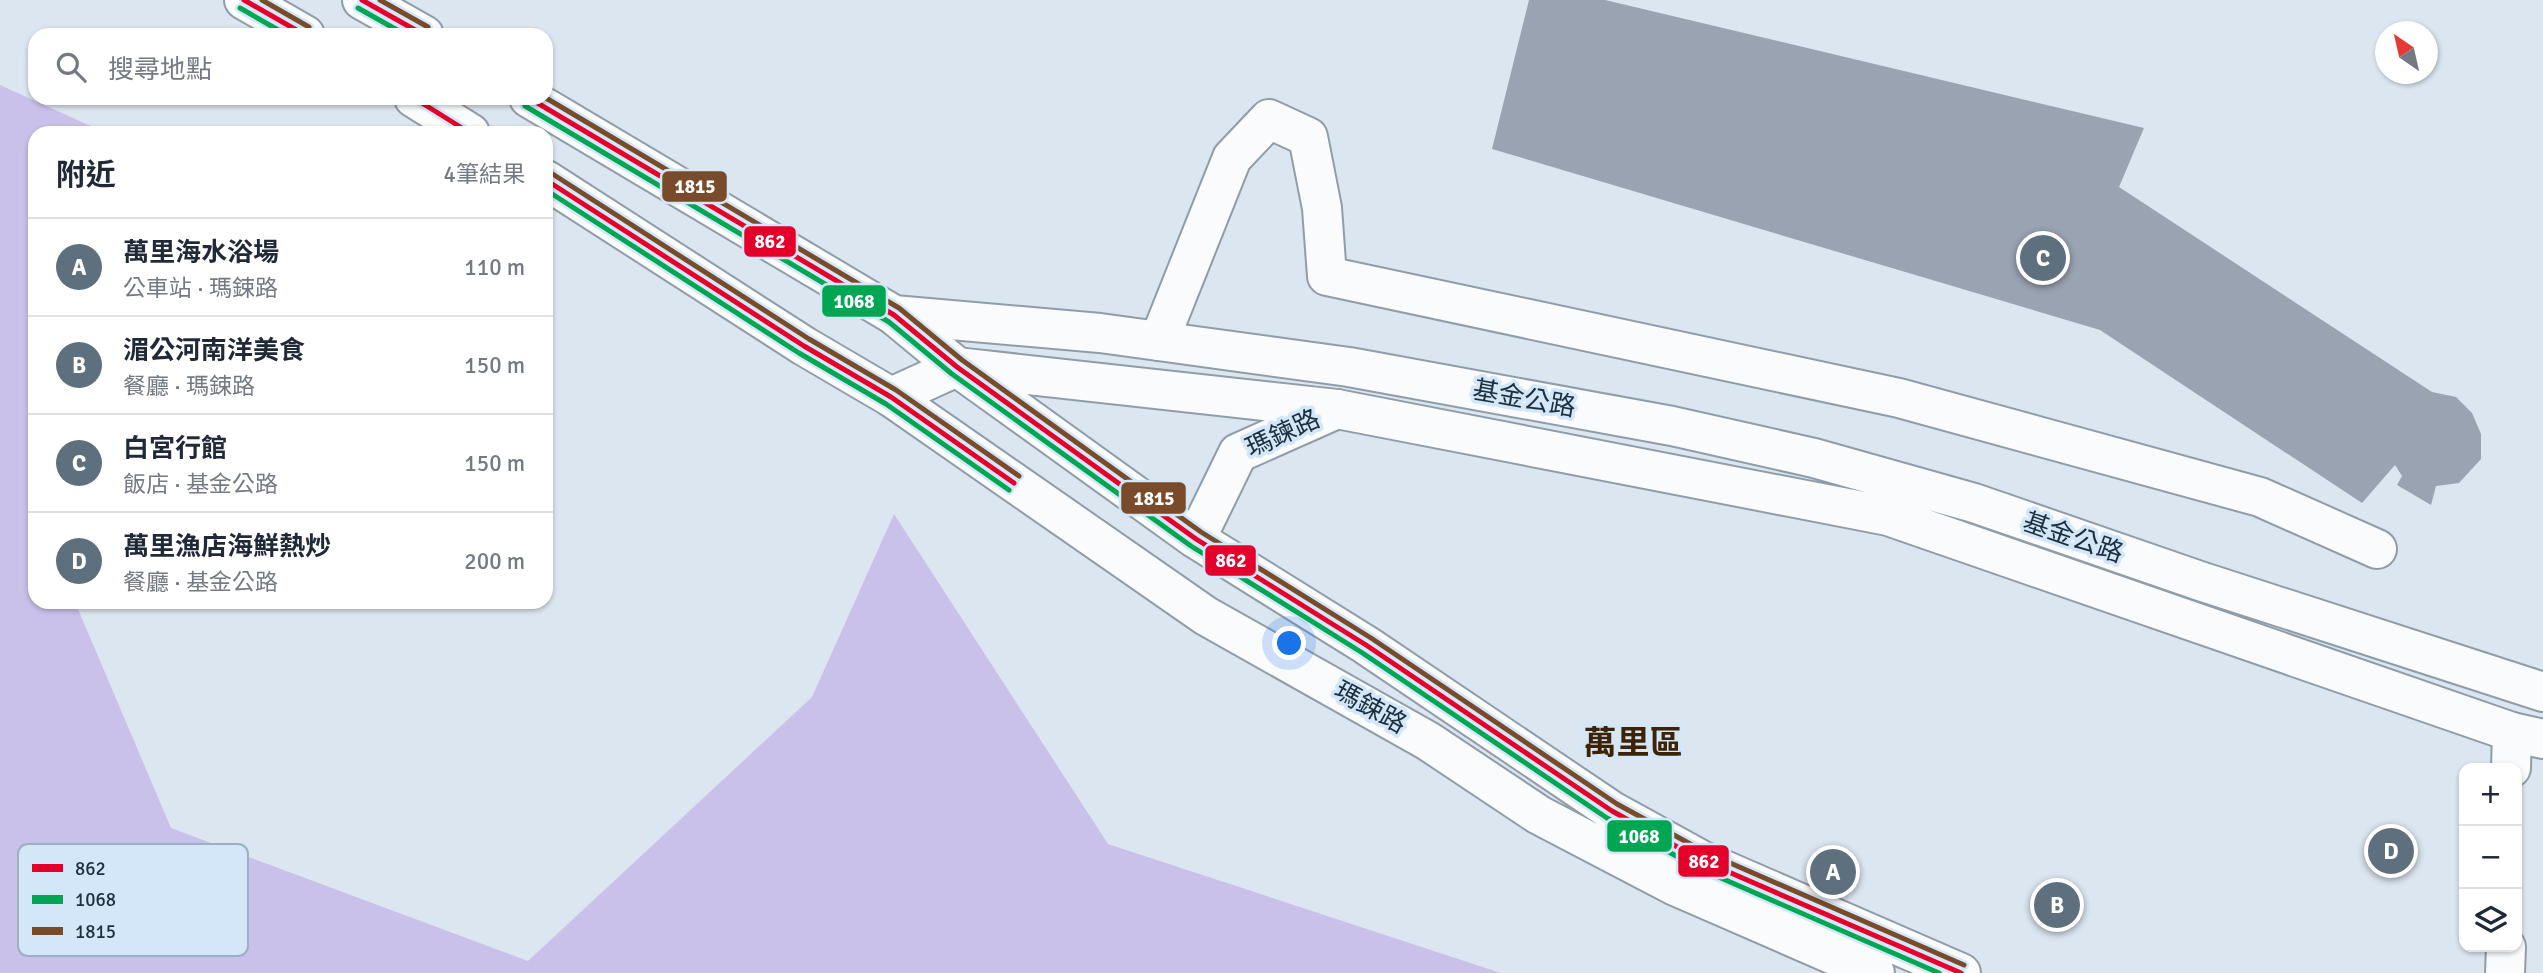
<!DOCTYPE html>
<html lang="zh-TW">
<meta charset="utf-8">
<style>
:root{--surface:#fff;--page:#f2f2f3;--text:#1f2937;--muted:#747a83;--line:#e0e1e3;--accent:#5e6f7d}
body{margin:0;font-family:Signika,"Noto Sans TC",sans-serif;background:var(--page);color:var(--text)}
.controls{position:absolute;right:21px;bottom:21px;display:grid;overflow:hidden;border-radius:14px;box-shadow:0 2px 5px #0004}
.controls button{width:63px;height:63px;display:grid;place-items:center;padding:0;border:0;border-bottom:2px solid var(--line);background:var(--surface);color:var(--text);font:35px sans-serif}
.compass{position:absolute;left:2375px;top:21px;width:63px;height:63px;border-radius:50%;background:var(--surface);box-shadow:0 2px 5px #0004;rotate:326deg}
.you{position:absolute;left:1290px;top:644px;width:24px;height:24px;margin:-18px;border:5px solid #fff;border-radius:50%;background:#1a73e8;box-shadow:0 0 0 10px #1a73e833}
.badge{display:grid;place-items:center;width:46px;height:46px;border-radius:50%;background:var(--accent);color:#fff;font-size:23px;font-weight:700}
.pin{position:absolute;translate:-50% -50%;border:4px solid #fff;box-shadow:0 2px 7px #0006}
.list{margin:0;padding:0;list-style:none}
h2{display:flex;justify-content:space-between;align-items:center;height:91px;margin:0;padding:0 28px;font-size:30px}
h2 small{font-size:23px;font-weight:400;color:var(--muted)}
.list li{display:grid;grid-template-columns:46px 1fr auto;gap:21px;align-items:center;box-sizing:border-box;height:98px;padding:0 28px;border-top:2px solid var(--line)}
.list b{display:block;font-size:26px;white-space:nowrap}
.list p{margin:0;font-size:23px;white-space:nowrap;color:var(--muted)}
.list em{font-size:23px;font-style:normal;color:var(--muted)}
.icon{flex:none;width:38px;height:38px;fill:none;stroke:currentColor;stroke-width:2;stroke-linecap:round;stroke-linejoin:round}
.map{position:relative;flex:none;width:2543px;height:973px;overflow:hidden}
.search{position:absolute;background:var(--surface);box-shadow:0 2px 5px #0004;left:28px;top:28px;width:525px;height:77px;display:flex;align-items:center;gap:18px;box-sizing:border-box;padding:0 24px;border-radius:21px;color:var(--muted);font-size:26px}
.panel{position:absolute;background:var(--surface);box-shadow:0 2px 5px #0004;left:28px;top:126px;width:525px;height:483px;border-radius:21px}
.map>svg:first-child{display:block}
</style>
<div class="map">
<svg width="2543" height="973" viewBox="0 0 2543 973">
<rect width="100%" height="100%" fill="#dbe6f0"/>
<path fill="#cac1ea" d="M0,85L106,133H35V602H75L171,828L528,961L812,697L894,514L1108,844L1501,973H0Z"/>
<path fill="#9aa3b1" d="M1529,0H1605L2144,128L2119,187L2432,392L2456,397L2472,413L2481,434V459L2459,483L2436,486L2431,505L2397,485L2402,476L2395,465L2362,503L2100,330L1492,149Z"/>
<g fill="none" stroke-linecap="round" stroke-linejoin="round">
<defs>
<path id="street" d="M1159,341L1232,158L1269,119L1308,137L1322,208L1327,276L1899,398L2260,497L2377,549
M2511,768L2512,732
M2505,973L2506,947"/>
<path id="secondary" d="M894,315L957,367L1196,539L1366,645L1612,811L1701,860L1961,973
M891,397L1206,616L1428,741L1539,815L1673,885L1875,973
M1196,539L1238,453L1337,409"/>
<path id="primary" d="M244,0L305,35
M362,0L424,35
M414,98L470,133
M529,98L894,315L1100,333L1349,367L1672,426L1814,458L1974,503L2200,581L2543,692
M546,180L804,346L891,397L957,367L1337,409L1888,516L2512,732L2543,739"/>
</defs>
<use href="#street" stroke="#8f9da8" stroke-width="42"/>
<use href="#secondary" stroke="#8f9da8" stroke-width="42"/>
<use href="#primary" stroke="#8f9da8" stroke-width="42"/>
<use href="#street" stroke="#fafbfd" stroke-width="38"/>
<use href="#secondary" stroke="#fafbfd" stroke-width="38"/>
<use href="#primary" stroke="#fafbfd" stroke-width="38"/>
<defs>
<path id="bus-1" d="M244,0L305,35
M362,0L424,35
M414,98L470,133
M529,98L894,315L957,367L1196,539L1366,645L1612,811L1701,860L1961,973
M546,180L804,346L891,397L1014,483"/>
<path id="bus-2" d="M240,8L287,35
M358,8L406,35
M525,106L889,322L952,374L1191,546L1361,652L1607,818L1698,868L1939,973
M546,190L799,353L886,404L1009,490"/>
<path id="bus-3" d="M262,0L309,27
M380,0L428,27
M546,98L899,308L962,360L1201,532L1371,638L1617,804L1705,852L1964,965
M551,173L809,339L896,390L1019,476"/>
</defs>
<use href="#bus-1" stroke="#d3e7f8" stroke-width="10"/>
<use href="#bus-2" stroke="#d3e7f8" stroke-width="10"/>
<use href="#bus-3" stroke="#d3e7f8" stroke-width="10"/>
<use href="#bus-1" stroke="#e4002b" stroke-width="5"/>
<use href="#bus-2" stroke="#00a651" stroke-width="5"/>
<use href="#bus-3" stroke="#7a4b2a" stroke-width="5"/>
</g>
<g text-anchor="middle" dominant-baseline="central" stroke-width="7" stroke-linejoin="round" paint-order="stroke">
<g font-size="26" fill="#1b2f3f" stroke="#d3e7f8">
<text transform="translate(1524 399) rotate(10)">基金公路</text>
<text transform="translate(1283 434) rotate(-25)">瑪鍊路</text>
<text transform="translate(2073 538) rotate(19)">基金公路</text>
<text transform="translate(1370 708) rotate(29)">瑪鋉路</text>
</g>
<g font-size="33" font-weight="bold" fill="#3e2204" stroke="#d3e7f8">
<text x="1633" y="743">萬里區</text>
</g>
</g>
<rect x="18" y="844" width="230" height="112" rx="10" fill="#d3e7f8" stroke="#9cb0c0" stroke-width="2"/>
<rect x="32" y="864" width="31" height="8" fill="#e4002b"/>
<rect x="32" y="895" width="31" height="9" fill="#00a651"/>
<rect x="32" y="927" width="31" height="8" fill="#7a4b2a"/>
<g font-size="19" fill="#1b2f3f">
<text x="75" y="875">862</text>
<text x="75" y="906">1068</text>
<text x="75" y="938">1815</text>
</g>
<g stroke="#d3e7f8" stroke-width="2.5">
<rect x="661" y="170" width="67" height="33" rx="7" fill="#7a4b2a"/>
<rect x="743" y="225" width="54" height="33" rx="7" fill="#e4002b"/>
<rect x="821" y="284" width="66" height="34" rx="7" fill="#00a651"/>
<rect x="1120" y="481" width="67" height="34" rx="7" fill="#7a4b2a"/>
<rect x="1204" y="544" width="53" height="33" rx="7" fill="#e4002b"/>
<rect x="1606" y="819" width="67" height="34" rx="7" fill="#00a651"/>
<rect x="1677" y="844" width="53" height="34" rx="7" fill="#e4002b"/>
</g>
<g font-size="19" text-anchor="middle" font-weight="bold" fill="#fff">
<text x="695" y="193">1815</text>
<text x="770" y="248">862</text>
<text x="854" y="308">1068</text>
<text x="1154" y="505">1815</text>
<text x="1231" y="567">862</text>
<text x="1639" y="843">1068</text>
<text x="1704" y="868">862</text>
</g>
</svg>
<div class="controls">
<button>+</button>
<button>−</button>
<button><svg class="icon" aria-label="layers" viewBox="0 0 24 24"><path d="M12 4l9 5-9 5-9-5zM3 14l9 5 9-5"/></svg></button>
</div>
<svg class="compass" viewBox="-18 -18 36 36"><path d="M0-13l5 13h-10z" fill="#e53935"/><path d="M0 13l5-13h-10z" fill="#747a83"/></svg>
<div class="you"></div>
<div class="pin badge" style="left:1833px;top:872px">A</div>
<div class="pin badge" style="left:2057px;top:905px">B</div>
<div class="pin badge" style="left:2043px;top:258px">C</div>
<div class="pin badge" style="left:2391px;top:851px">D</div>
<div class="search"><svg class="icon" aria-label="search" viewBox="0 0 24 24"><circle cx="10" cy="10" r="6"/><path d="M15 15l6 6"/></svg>搜尋地點</div>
<section class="panel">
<h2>附近<small>4筆結果</small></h2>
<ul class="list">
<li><span class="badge">A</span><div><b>萬里海水浴場</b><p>公車站 · 瑪鋉路</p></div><em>110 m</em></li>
<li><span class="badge">B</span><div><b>湄公河南洋美食</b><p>餐廳 · 瑪鋉路</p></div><em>150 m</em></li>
<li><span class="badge">C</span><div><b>白宮行館</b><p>飯店 · 基金公路</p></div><em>150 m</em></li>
<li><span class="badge">D</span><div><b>萬里漁店海鮮熱炒</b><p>餐廳 · 基金公路</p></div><em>200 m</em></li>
</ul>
</section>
</div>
